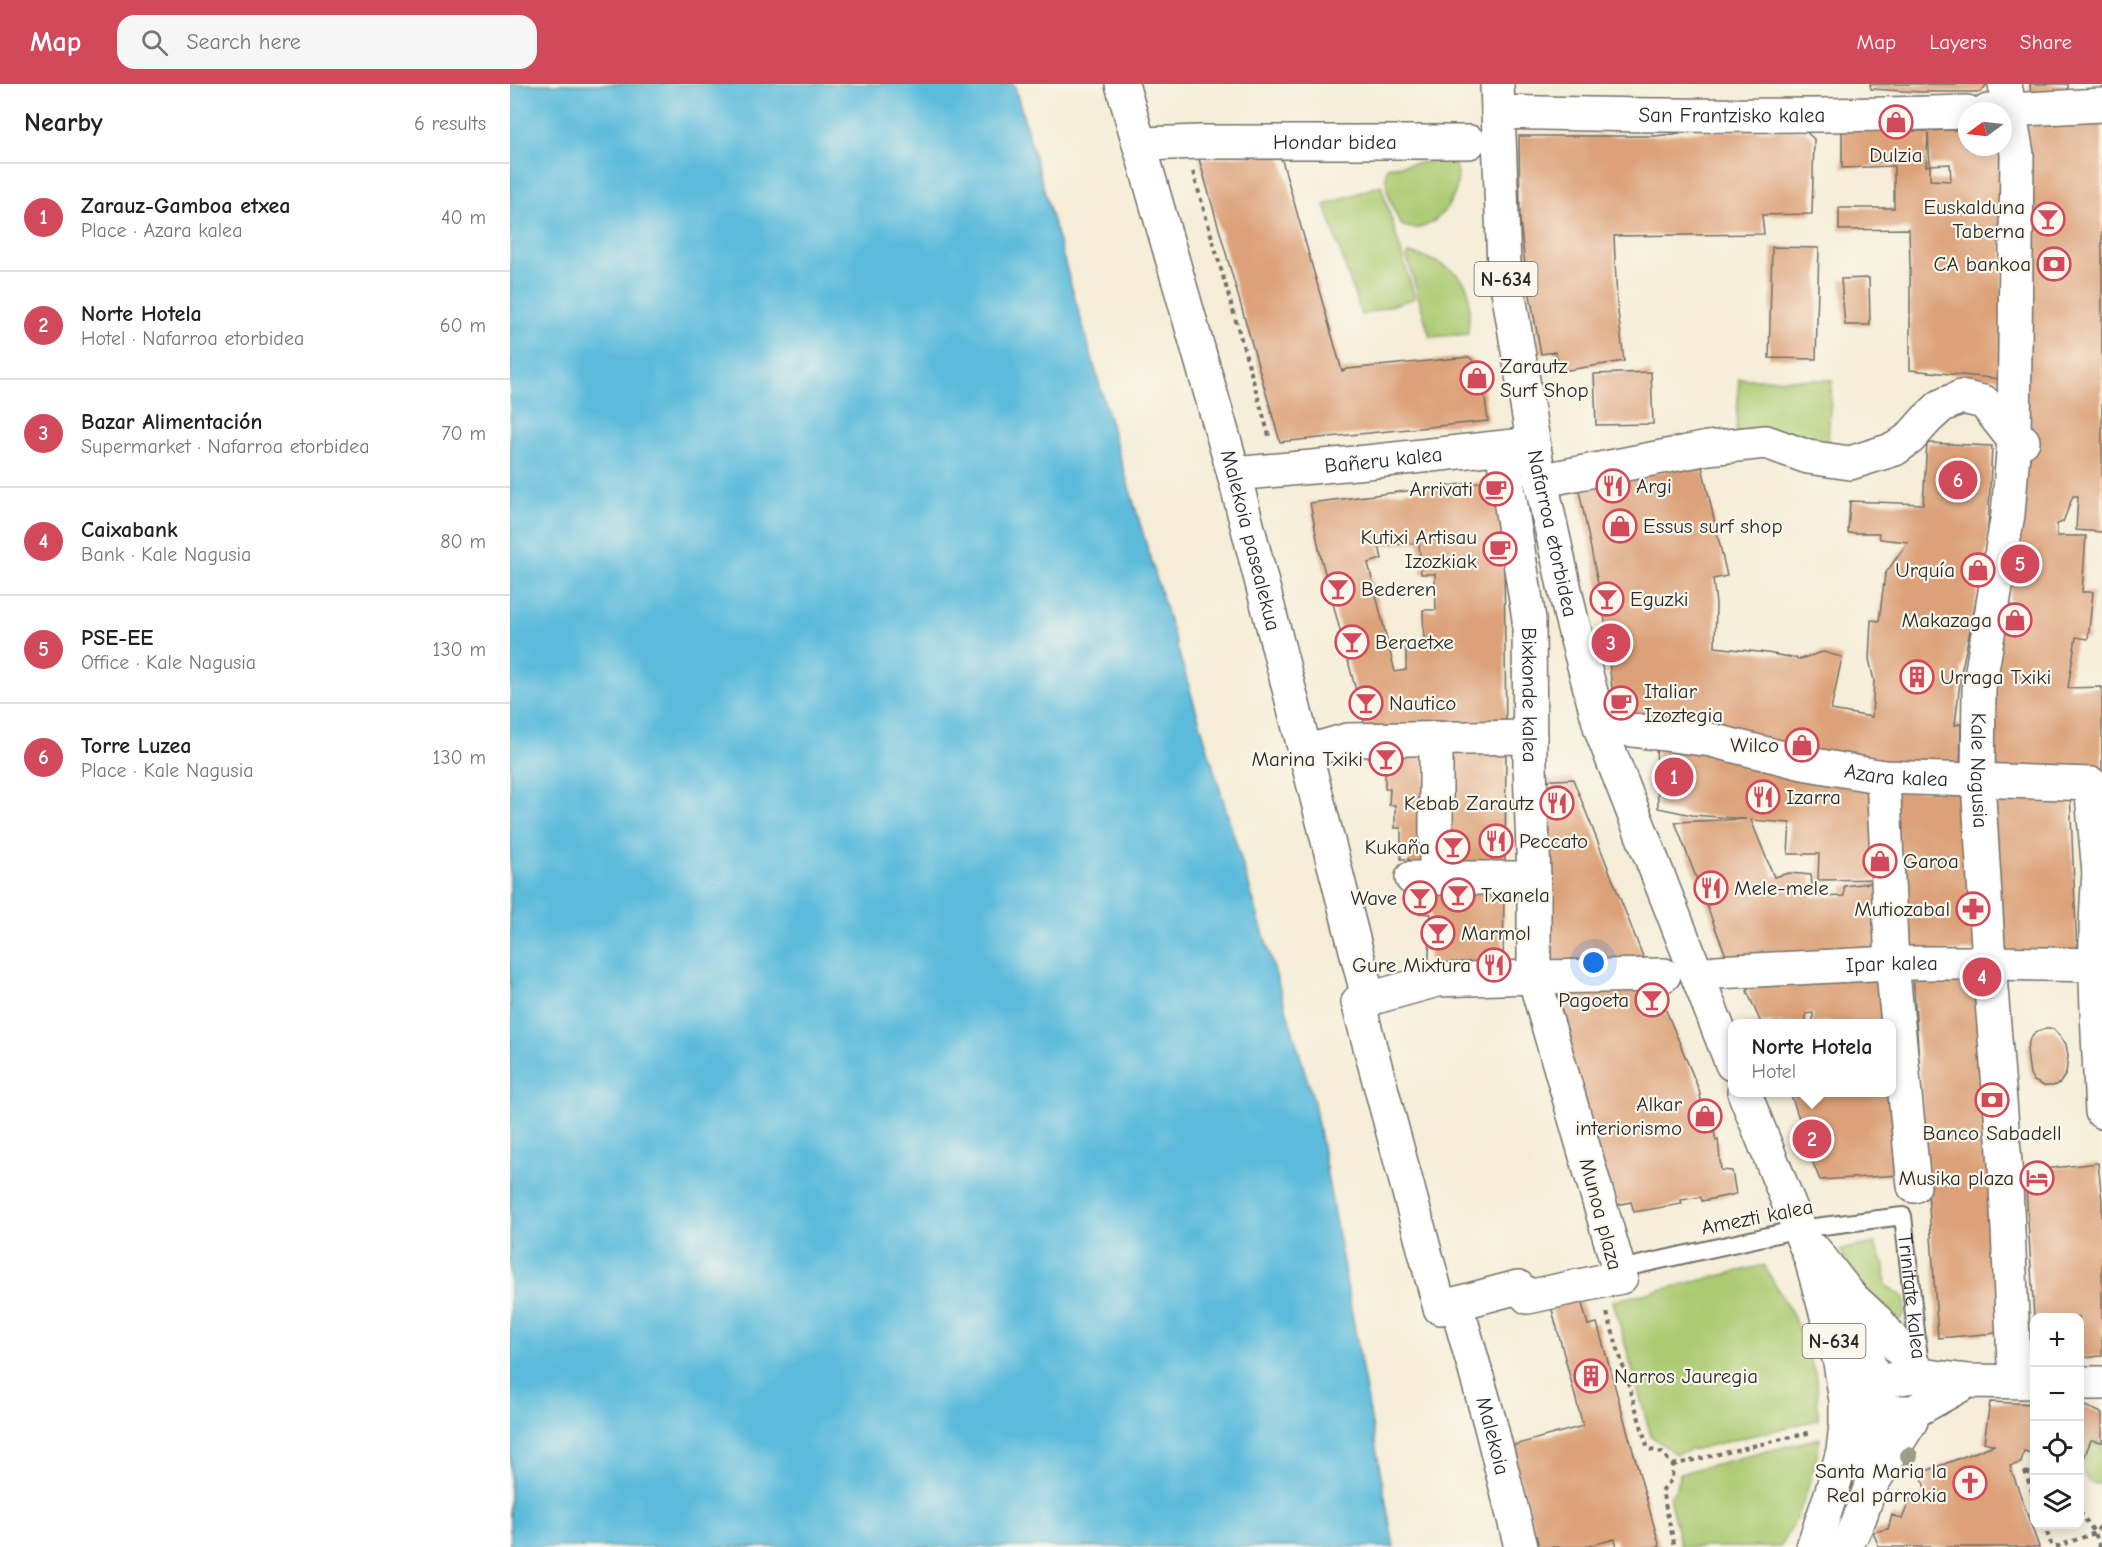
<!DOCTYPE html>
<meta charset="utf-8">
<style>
:root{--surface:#fff;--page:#f6f6f6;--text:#222;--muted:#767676;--line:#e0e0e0;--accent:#d1495b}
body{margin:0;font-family:"Comic Neue",sans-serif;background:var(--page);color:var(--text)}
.controls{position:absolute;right:18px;bottom:18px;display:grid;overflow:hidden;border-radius:12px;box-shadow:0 3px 15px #0003}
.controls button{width:54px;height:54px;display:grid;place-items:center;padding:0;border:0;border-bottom:2px solid var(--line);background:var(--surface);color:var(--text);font:30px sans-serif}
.compass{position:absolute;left:1448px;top:18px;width:54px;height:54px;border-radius:50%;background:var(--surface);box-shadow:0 3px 15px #0003;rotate:255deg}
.you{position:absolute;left:1084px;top:879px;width:21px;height:21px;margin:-15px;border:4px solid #fff;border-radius:50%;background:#1a73e8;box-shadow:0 0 0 9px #1a73e833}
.badge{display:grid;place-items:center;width:39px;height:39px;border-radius:50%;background:var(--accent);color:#fff;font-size:20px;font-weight:700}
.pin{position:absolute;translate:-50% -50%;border:3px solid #fff;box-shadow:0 2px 6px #0006}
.popup{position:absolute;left:1218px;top:935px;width:168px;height:78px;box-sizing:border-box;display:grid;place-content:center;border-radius:12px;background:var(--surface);filter:drop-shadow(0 2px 4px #0005);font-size:20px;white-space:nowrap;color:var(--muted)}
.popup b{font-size:22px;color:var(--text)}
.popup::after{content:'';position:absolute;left:50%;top:100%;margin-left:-12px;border:12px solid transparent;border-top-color:var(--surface)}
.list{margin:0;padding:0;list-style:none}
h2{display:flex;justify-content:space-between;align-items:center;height:78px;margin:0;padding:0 24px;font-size:26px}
h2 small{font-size:20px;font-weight:400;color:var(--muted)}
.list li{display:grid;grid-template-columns:39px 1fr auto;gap:18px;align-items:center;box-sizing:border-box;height:108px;padding:0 24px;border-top:2px solid var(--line)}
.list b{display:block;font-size:22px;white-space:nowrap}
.list p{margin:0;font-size:20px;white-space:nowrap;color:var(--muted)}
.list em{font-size:20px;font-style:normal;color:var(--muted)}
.icon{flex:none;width:33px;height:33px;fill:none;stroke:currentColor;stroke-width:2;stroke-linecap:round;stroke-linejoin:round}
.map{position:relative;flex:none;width:1592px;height:1463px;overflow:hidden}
header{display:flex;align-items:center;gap:36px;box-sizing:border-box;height:84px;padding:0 30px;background:var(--accent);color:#fff}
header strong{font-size:28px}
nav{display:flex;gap:33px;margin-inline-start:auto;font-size:21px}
.search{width:420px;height:54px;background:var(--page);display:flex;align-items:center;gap:15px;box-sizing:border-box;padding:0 21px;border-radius:18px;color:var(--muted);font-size:22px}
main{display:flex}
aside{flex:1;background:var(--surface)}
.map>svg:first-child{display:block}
</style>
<header>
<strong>Map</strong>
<div class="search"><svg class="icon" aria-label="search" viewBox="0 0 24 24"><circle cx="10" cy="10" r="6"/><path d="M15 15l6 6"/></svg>Search here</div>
<nav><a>Map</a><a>Layers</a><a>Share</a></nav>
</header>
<main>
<aside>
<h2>Nearby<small>6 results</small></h2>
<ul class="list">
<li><span class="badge">1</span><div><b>Zarauz-Gamboa etxea</b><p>Place · Azara kalea</p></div><em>40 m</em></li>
<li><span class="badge">2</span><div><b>Norte Hotela</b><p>Hotel · Nafarroa etorbidea</p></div><em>60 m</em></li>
<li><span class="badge">3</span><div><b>Bazar Alimentación</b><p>Supermarket · Nafarroa etorbidea</p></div><em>70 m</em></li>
<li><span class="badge">4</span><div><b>Caixabank</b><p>Bank · Kale Nagusia</p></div><em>80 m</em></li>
<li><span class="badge">5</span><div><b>PSE-EE</b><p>Office · Kale Nagusia</p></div><em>130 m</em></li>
<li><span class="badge">6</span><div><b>Torre Luzea</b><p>Place · Kale Nagusia</p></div><em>130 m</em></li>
</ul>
</aside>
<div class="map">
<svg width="1592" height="1463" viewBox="0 0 1592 1463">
<rect width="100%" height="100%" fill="#fbf7ec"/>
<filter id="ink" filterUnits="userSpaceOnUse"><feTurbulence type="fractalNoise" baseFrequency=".0167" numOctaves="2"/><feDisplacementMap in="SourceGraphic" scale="12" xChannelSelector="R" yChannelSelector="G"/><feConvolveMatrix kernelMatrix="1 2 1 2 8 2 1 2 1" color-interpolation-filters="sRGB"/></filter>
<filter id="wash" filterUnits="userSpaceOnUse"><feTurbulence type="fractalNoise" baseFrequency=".008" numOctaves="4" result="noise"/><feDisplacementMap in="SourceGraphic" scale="24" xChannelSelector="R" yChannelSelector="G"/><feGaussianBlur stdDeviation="1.35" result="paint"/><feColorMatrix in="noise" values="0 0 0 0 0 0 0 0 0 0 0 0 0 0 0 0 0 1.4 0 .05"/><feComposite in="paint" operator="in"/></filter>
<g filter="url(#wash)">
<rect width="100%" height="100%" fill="#f5edd7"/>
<path fill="#abca71" stroke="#6b7a4e" stroke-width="1.5" d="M924,77L943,78C957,99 936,134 915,142C906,146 899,144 891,141C883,125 872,101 877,83Z
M871,101L905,214L851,231L815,121Z
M899,169C917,173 954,186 958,207C961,220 958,237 958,250L920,253L897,173Z
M1229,295L1322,296L1318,358L1226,352Z
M1364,1159L1375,1182L1376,1201L1395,1214V1229L1389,1237L1381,1235L1344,1192L1330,1166Z
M1254,1181L1283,1232L1307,1294L1308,1336L1165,1370L1141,1352L1103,1217Z
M1310,1354C1304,1392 1291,1431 1270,1463H1171L1159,1413L1165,1407L1170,1389Z
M1581,1356L1592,1358V1396L1585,1400L1578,1397L1570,1383Z"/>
<path fill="#5cbbdb" stroke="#447383" stroke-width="1.5" d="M0,0H504L610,373L804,1018L884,1463H0Z"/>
<g id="blocks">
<path fill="#dca178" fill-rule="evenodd" d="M1360,0H1477L1471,8H1410L1361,5Z
M1520,0H1558V12L1521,14Z
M1592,34V448L1566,446L1568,412H1563L1553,438L1547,440V452H1576L1572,508H1583L1578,555L1566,553L1558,604L1592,603V691L1481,687L1486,541L1498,542L1508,376L1520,375L1523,342L1510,341L1515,42Z
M1457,45V63H1493L1492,295L1400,286V182L1399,145L1329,146V124H1384V82L1332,84V46L1418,47ZM1418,49L1420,81L1440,80L1441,97L1420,96V81L1416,82Z
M1294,46L1304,55L1302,130L1252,131L1254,150L1104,152L1107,219L1114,277L1052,287L1045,268L1031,270L1016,190L1010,137L1009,52H1145L1192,47Z
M770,69L832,287L837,285L959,273L971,284L978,337L770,358L689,75Z
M1262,163L1309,164L1306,275L1259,274Z
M1359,194L1360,241H1335L1331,195Z
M1141,288L1143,340L1086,341L1084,290Z
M1417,359L1482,362L1477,465L1451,589L1445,641L1451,640L1450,687L1363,682L1105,633L1094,529L1069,406L1191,378L1217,492L1203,495L1206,520L1205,563L1257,569L1290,575L1313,568L1332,573L1321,626L1362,633L1364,597L1359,575L1361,536L1369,537L1375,490L1398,458L1370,455L1369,449H1338L1340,417L1413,420Z
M993,395L996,645L857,649L810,470L800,419ZM909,458L911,490H925L926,526H913L914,559L896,560V586L885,588L858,479L872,475L869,462Z
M933,659L996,660L995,788L932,790Z
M1146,659L1373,693L1378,795L1308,796L1309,770H1278L1280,739L1241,736L1264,793L1279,789L1301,791L1303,813L1334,812V802L1369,798L1381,872L1219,880L1165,738L1236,735L1182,731L1148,724Z
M915,661L916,790L899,791V775H891V744H885V721H879L880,705H875V684H870L871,662Z
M1063,695L1134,875L1032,879L1028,697Z
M1458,706L1468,866L1392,871L1383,707Z
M1476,708H1560L1567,867L1490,868Z
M994,802L993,889L918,891L921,830L907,829V804Z
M1478,885L1499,1248L1428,1254L1403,890Z
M1377,892L1381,939H1322L1321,937L1303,939V929L1296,930V939H1251L1237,907L1242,900Z
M1148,907L1189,1006L1192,1021L1195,1020L1198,1034H1202L1206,1057L1208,1055L1211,1086L1222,1087L1226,1110L1192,1117L1191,1113L1171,1116L1172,1120L1124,1128L1121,1118L1107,1121L1070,1028L1047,914L1052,909Z
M1535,945H1543L1549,951L1556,960L1558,972L1556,990L1550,999L1543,1002H1534L1524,997L1520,990L1518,976L1517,965L1520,955L1526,948Z
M1280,1008H1382L1391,1091L1310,1096L1287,1040H1291Z
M1588,1079L1592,1116V1272L1570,1274L1569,1233H1524L1515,1087Z
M1069,1209L1078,1241L1087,1239L1150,1463H1107L1105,1455L1075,1463H1029L1001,1362L1073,1342L1040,1218Z
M1480,1318L1524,1320V1370L1514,1367L1511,1379L1500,1382L1529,1463H1369L1363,1448L1378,1445L1382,1431L1392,1435L1400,1415L1416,1409L1411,1389L1484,1361L1474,1358Z
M1570,1320L1592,1329V1358L1581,1356L1570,1384Z"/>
</g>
</g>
<g filter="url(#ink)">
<use href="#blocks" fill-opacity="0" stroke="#726f67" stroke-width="1.5"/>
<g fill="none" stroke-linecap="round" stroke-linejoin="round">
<defs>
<g id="lane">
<path id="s1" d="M1110,1185L1289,1145L1393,1132L1410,1283"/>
</g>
<g id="street">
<path id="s2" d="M612,0L724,390L859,917"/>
<path id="s3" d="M1495,0L1507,70L1504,356L1498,430L1469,604L1468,697L1479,879L1495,1080L1504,1278"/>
<path d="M1478,27L1592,21"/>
<path id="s4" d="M988,28C1144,32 1301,33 1457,28"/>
<path id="s5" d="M629,60L692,58H959"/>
<path id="s6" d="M992,365L1019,535L1020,683L1024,794V893L1154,891"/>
<path id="s7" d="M724,390L857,378L1013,361"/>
<path d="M1049,393L1198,364L1256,358L1298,373L1340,379L1385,365L1400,354L1416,336L1431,322L1451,313L1474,318L1504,356L1513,357"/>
<path id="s8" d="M1106,644L1201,656L1293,679L1373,693L1581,700L1589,789"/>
<path d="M926,654V794"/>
<path d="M795,668L837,656L1020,653"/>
<path d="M1373,693L1382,879L1404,1102"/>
<path d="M1592,787L1589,789C1582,868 1588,948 1592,1028"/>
<path d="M902,794H1024"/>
<path id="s9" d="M1206,888L1382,879H1479L1592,881"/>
<path d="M1024,893L1111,1193L1018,1213L1008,1203L930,1224L848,918L927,896Z"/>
<path id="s10" d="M952,1240L980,1339L1011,1463"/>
</g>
<path id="secondary" d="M1340,1212L1367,1237L1411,1291
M1570,1299H1592
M1350,1302L1360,1319L1373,1328H1403L1458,1297
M1347,1323L1371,1297L1411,1291L1458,1297L1524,1298
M1361,1401L1401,1337L1403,1328"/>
<g id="highway">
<path id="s11" d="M987,0L994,182L1026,375L1061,533L1091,646L1222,980"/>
<path d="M1234,1008L1301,1175L1330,1278L1336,1317V1341L1333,1367L1322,1407L1303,1463"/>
<path d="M1305,1167L1340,1212L1363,1295L1365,1340L1361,1401L1350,1433L1336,1463"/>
</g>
</defs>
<use href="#lane" stroke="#726f67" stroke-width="20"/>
<use href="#street" stroke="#726f67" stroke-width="36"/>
<use href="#secondary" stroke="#726f67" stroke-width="36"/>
<use href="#highway" stroke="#726f67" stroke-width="36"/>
<path stroke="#726f67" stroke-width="4" stroke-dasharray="4.5 4.5" stroke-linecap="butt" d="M683,88L760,355
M1097,1229L1138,1365L1152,1369L1163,1381L1162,1395L1152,1407L1165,1463
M1163,1381L1302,1348
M1515,1387L1524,1413
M1516,1388L1524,1391
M1570,1428L1585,1449L1590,1463
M1534,1440L1542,1463
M1546,1463L1585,1449L1592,1440"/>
<use href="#lane" stroke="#fff" stroke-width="16"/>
<use href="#street" stroke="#fff" stroke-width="33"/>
<use href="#secondary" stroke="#fff" stroke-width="33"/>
<use href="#highway" stroke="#fff" stroke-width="33"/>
</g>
<circle fill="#9b9d84" cx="1399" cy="1372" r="9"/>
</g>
<defs>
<symbol id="shop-ring" viewBox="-11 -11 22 22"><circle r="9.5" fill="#fbf7ec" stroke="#d1495b" stroke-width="1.5"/><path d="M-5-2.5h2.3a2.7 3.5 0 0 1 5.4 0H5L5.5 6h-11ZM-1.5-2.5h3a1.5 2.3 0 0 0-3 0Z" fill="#d1495b"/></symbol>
<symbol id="bar-ring" viewBox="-11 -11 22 22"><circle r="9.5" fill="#fbf7ec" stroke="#d1495b" stroke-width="1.5"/><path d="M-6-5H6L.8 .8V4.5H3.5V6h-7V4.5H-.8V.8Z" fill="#d1495b"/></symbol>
<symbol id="bank-ring" viewBox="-11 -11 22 22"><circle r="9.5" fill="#fbf7ec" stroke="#d1495b" stroke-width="1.5"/><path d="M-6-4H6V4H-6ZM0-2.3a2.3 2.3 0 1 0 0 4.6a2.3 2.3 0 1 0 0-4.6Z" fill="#d1495b"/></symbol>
<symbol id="restaurant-ring" viewBox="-11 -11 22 22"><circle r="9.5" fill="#fbf7ec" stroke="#d1495b" stroke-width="1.5"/><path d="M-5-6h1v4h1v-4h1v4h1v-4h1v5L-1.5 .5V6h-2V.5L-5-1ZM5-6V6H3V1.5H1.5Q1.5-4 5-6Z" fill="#d1495b"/></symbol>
<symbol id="cafe-ring" viewBox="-11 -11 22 22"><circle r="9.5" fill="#fbf7ec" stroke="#d1495b" stroke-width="1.5"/><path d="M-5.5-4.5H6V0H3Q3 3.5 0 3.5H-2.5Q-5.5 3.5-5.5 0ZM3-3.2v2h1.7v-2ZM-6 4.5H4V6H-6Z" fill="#d1495b"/></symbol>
<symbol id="building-ring" viewBox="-11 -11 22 22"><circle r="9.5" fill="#fbf7ec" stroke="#d1495b" stroke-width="1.5"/><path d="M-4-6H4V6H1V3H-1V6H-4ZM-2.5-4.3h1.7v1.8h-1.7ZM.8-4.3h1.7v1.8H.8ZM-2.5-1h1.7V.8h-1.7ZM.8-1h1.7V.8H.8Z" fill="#d1495b"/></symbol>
<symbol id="pharmacy-ring" viewBox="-11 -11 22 22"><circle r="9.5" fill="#fbf7ec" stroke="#d1495b" stroke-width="1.5"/><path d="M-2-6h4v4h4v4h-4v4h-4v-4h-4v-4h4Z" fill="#d1495b"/></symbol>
<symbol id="hotel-ring" viewBox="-11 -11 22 22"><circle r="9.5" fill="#fbf7ec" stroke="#d1495b" stroke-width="1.5"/><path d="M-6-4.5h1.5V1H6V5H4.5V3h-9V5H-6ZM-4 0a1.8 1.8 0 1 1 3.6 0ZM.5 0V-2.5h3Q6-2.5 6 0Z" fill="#d1495b"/></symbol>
<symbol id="church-ring" viewBox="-11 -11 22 22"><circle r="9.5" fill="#fbf7ec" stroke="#d1495b" stroke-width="1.5"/><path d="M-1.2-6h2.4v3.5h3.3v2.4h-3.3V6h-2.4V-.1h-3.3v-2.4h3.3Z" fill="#d1495b"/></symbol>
</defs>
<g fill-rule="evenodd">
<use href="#shop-ring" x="1367" y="19" width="38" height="38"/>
<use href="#bar-ring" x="1519" y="116" width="38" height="38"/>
<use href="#bank-ring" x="1525" y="161" width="38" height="38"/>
<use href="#shop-ring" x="948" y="275" width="38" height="38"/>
<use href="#restaurant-ring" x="1084" y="383" width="38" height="38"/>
<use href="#cafe-ring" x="967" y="386" width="38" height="38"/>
<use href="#shop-ring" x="1091" y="423" width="38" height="38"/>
<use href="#cafe-ring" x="971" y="446" width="38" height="38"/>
<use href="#shop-ring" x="1449" y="467" width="38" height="38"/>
<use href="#bar-ring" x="809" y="486" width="38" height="38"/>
<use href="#bar-ring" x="1078" y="496" width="38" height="38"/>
<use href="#shop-ring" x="1486" y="517" width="38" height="38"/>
<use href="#bar-ring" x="823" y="539" width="38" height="38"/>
<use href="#building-ring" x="1388" y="574" width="38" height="38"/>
<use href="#bar-ring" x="837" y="600" width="38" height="38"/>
<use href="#cafe-ring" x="1092" y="600" width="38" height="38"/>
<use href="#shop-ring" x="1273" y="642" width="38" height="38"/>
<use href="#bar-ring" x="857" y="656" width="38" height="38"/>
<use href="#restaurant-ring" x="1234" y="694" width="38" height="38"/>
<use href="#restaurant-ring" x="1028" y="700" width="38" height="38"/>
<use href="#restaurant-ring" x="967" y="738" width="38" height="38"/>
<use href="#bar-ring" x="924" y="744" width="38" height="38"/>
<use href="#shop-ring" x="1351" y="758" width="38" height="38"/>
<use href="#restaurant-ring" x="1182" y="785" width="38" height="38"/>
<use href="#bar-ring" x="929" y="792" width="38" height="38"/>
<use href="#bar-ring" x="891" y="795" width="38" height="38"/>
<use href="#pharmacy-ring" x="1444" y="806" width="38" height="38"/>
<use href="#bar-ring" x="909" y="830" width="38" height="38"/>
<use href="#restaurant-ring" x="965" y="862" width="38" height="38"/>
<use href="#bar-ring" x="1123" y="897" width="38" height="38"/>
<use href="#bank-ring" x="1463" y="997" width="38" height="38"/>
<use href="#shop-ring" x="1176" y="1013" width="38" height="38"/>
<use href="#hotel-ring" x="1508" y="1075" width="38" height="38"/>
<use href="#building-ring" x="1062" y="1273" width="38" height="38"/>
<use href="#church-ring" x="1441" y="1380" width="38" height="38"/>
</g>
<g text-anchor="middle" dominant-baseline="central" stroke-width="4.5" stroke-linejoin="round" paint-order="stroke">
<g fill="#fbf7ec" stroke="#696865" stroke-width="1.5">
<rect x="964.5" y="178" width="63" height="34" rx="4.5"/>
<rect x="1292.5" y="1240" width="63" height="34" rx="4.5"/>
</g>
<g font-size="20" font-weight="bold" fill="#2b2b2b">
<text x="996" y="195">N-634</text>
<text x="1324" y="1257">N-634</text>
</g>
<g font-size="21" fill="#2b2b2b" stroke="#fbf7ec">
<text stroke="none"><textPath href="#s4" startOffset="234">San Frantzisko kalea</textPath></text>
<text stroke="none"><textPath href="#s5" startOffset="196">Hondar bidea</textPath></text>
<text stroke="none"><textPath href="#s7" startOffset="150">Bañeru kalea</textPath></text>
<text stroke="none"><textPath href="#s11" startOffset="454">Nafarroa etorbidea</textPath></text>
<text stroke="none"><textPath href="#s2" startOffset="474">Malekoia pasealekua</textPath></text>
<text stroke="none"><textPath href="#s6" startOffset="248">Bixkonde kalea</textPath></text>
<text stroke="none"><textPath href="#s3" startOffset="690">Kale Nagusia</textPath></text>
<text stroke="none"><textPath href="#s8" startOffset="285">Azara kalea</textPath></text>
<text stroke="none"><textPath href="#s9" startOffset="176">Ipar kalea</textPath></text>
<text transform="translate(1091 1130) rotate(75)">Munoa plaza</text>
<text transform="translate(1247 1133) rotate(-11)">Amezti kalea</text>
<text stroke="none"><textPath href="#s1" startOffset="369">Trinitate kalea</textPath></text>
<text stroke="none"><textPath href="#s10" startOffset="116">Malekoia</textPath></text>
</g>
<g font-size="21" fill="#2b2b2b" stroke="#fbf7ec" text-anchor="end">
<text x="1386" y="71" text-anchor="middle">Dulzia</text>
<text x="1515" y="123">Euskalduna<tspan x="1515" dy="24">Taberna</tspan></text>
<text x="1521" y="180">CA bankoa</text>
<text x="990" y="282" text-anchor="start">Zarautz<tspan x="990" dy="24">Surf Shop</tspan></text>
<text x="1126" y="402" text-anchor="start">Argi</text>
<text x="963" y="405">Arrivati</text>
<text x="1133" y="442" text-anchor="start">Essus surf shop</text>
<text x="967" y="453">Kutixi Artisau<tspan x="967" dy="24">Izozkiak</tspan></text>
<text x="1445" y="486">Urquía</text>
<text x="851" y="505" text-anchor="start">Bederen</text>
<text x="1120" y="515" text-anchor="start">Eguzki</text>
<text x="1482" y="536">Makazaga</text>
<text x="865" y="558" text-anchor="start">Beraetxe</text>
<text x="1430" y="593" text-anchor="start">Urraga Txiki</text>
<text x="1134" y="607" text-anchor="start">Italiar<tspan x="1134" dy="24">Izoztegia</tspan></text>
<text x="879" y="619" text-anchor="start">Nautico</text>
<text x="1269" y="661">Wilco</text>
<text x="853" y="675">Marina Txiki</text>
<text x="1276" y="713" text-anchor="start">Izarra</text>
<text x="1024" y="719">Kebab Zarautz</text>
<text x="1009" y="757" text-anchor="start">Peccato</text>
<text x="920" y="763">Kukaña</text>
<text x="1393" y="777" text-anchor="start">Garoa</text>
<text x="1224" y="804" text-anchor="start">Mele-mele</text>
<text x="971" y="811" text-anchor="start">Txanela</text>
<text x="887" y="814">Wave</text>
<text x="1440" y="825">Mutiozabal</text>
<text x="951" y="849" text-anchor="start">Marmol</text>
<text x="961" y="881">Gure Mixtura</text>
<text x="1119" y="916">Pagoeta</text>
<text x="1172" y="1020">Alkar<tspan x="1172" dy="24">interiorismo</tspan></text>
<text x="1482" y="1049" text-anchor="middle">Banco Sabadell</text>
<text x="1504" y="1094">Musika plaza</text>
<text x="1104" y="1292" text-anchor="start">Narros Jauregia</text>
<text x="1437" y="1387">Santa Maria la<tspan x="1437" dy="24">Real parrokia</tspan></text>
</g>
</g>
</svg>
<div class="controls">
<button>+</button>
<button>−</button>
<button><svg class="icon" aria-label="locate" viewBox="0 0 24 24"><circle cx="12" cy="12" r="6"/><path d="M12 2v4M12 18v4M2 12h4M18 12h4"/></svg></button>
<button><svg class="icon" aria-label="layers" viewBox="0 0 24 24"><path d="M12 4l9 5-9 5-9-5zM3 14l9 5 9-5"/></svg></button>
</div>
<svg class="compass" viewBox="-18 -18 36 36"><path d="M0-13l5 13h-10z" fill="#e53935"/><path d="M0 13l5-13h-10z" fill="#767676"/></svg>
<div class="you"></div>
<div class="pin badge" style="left:1164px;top:693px">1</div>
<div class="pin badge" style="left:1302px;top:1055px">2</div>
<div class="popup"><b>Norte Hotela</b>Hotel</div>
<div class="pin badge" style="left:1101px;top:559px">3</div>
<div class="pin badge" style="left:1472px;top:893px">4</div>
<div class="pin badge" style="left:1510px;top:480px">5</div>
<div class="pin badge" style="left:1448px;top:396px">6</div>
</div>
</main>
